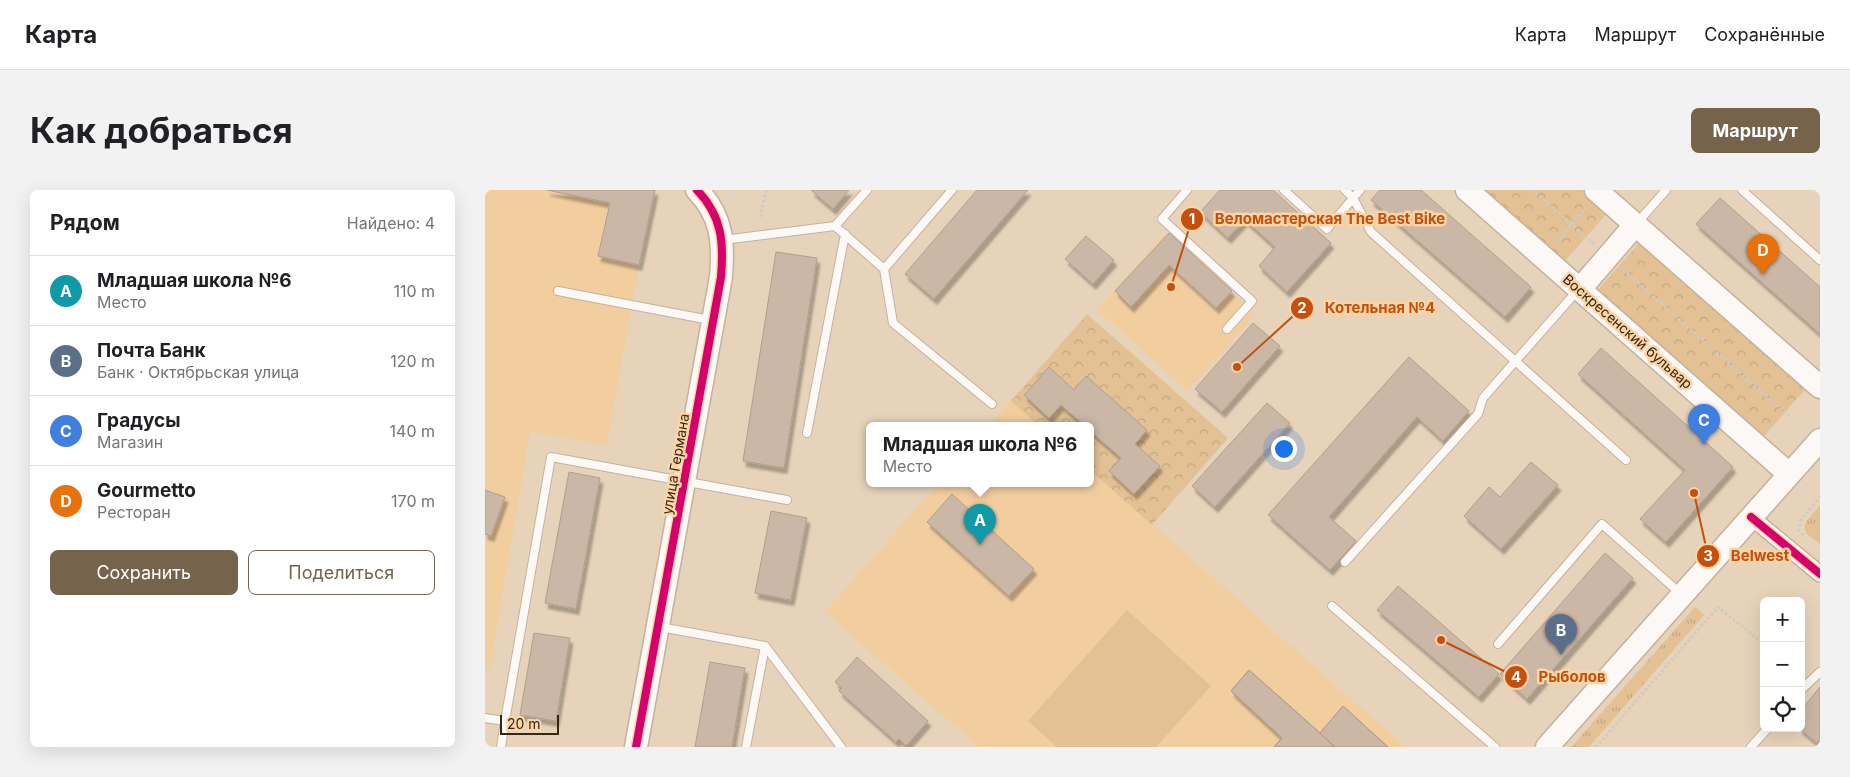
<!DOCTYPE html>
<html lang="ru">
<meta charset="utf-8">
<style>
:root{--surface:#fff;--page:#f2f2f2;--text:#202124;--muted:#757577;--line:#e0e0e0;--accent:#75634b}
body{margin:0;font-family:Inter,sans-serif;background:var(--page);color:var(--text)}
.controls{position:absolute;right:15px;bottom:15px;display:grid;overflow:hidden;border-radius:8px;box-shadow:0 5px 20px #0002}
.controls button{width:45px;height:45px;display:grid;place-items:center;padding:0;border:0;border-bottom:1px solid var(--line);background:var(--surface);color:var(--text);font:25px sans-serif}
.scale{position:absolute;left:15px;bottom:12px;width:59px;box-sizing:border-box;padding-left:5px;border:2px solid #38260f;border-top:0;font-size:14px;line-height:18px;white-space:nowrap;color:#38260f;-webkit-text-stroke:4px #f9d5a7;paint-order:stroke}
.you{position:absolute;left:798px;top:258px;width:18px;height:18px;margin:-12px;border:4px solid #fff;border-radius:50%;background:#1a73e8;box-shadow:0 0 0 8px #1a73e833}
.badge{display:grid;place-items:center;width:32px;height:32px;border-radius:50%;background:var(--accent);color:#fff;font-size:16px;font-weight:700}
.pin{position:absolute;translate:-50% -41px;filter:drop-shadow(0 1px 2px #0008)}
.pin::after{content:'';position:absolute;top:26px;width:18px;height:15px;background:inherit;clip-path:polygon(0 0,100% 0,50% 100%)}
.popup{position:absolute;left:381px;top:232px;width:228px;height:65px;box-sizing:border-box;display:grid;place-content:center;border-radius:8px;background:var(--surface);filter:drop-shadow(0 1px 4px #0005);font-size:16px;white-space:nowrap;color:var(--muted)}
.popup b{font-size:19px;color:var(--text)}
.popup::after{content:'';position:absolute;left:50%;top:100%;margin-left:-10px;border:10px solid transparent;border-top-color:var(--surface)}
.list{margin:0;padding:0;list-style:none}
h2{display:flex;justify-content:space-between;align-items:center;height:65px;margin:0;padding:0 20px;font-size:21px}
h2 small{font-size:16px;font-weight:400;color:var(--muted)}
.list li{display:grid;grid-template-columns:32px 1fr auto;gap:15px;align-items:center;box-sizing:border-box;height:70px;padding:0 20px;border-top:1px solid var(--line)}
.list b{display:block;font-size:19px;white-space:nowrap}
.list p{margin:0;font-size:16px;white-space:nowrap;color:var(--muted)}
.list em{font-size:16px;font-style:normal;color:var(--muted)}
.actions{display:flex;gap:10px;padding:15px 20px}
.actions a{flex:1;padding:11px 0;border:1px solid var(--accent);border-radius:8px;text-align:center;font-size:18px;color:var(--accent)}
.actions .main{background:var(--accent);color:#fff}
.icon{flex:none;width:28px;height:28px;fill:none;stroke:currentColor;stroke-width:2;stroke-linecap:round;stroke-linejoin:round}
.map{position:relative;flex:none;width:1335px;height:557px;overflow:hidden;border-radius:8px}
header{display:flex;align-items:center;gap:30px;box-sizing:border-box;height:70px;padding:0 25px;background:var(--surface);border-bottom:1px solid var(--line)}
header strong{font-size:24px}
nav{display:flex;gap:28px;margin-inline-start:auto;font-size:18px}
.intro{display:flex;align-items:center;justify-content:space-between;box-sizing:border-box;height:120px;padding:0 30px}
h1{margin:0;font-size:35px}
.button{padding:12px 22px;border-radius:8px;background:var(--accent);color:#fff;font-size:18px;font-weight:700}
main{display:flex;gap:30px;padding:0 30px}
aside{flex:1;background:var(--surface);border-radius:8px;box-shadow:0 5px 20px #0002}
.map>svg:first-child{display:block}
</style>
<header>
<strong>Карта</strong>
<nav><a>Карта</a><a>Маршрут</a><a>Сохранённые</a></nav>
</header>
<div class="intro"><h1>Как добраться</h1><a class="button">Маршрут</a></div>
<main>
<aside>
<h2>Рядом<small>Найдено: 4</small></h2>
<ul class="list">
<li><span class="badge" style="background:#0f9aa8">A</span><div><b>Младшая школа №6</b><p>Место</p></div><em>110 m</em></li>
<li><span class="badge" style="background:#5c6f8a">B</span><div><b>Почта Банк</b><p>Банк · Октябрьская улица</p></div><em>120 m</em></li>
<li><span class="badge" style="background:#3f7fe0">C</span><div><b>Градусы</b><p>Магазин</p></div><em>140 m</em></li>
<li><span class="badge" style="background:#e8710a">D</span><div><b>Gourmetto</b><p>Ресторан</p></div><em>170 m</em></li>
</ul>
<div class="actions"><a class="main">Сохранить</a><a>Поделиться</a></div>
</aside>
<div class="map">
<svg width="1335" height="557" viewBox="0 0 1335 557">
<defs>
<pattern id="grass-tufts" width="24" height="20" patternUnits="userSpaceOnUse" patternTransform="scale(1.25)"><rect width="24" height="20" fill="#e3c195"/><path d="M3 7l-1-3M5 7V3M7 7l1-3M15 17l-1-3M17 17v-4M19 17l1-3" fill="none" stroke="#c4a67f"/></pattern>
<pattern id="forest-crowns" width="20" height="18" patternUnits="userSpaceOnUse" patternTransform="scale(1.25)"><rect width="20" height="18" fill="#e3c195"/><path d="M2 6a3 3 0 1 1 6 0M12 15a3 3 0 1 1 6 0" fill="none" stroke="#c4a67f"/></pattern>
<filter id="shadow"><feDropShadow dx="3" dy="5.5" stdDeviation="1" flood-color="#0004"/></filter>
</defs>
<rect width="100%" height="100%" fill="#e6d3ba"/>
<path fill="#f2ce9f" d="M0,0H170L154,75L122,255L45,242L5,479H0Z
M679,44L770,125L703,201L612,120Z
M526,211L554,236H503Z
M605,280L921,557H494L340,422L453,294H605Z"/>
<path fill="url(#grass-tufts)" d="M1335,315V354L1322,344L1319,338L1321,332Z
M1210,417L1219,425L1104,557H1086Z"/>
<path fill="url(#forest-crowns)" d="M994,0H1100L1124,21L1078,73Z
M1157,50L1323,196L1275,251L1109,104Z
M602,124L743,248L667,335L605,280V236H554L526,211Z"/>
<path fill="#e3c195" d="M642,420L726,496L671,557H572L543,531Z"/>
<path fill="#cbb7a5" stroke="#b19e8c" filter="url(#shadow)" d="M62,0H170L154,75L113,66L125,13Z
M326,0H364L348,19Z
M492,0H543L449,109L420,84Z
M735,0H788L846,53L802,102L774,76L790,57L760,30L743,48L715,22Z
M895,0H936L1046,97L1020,127L886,10Z
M1235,8L1335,97V144L1211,34Z
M684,43L747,101L731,118L684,75L646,117L630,101Z
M601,46L629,70L608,94L580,69Z
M291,62L332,68L299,278L258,271Z
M768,133L795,156L737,222L710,199Z
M1116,158L1248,277L1181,352L1155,329L1200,280L1093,184Z
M924,167L984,221L958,251L932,227L844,327L871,351L845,380L783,325Z
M564,177L589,200L601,186L662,240L650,254L675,276L649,304L624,281L636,268L605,241V236H600L576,215L564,228L539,205Z
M782,213L805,233L730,317L707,296Z
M1046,272L1073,295L1016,359L979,326L1004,297L1015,307Z
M84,282L115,288L91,419L60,413Z
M0,300L20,307L6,346L0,344Z
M467,304L549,379L524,406L442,332Z
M286,321L322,328L306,410L270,403Z
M1120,363L1148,388L1042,509L1015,484Z
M913,396L1014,484L994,507L892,420Z
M49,443L85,448L71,531L35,525Z
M372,467L443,531L421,556L414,549L411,552L354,501L357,498L350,492Z
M225,472L260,478L247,557H210Z
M764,480L835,543L858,516L903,557H789L797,548L746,501Z
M764,480L835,543L849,557H789L797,548L746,501Z
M1335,497V549L1332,553L1314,538H1316V520Z
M858,516L903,557H850L835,543Z"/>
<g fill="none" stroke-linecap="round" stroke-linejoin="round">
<defs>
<path id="lane" d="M467,0L399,79L408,133L507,214
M702,0L677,29L767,111L742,139
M799,0L842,39L875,0
M860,0L868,8L886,42L1141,270
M1257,0L1335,70
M1152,33L1181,0
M350,36L399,79
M238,50L350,36L382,0
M73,101L225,130
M322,243L360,44
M860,372L993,224L998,208L1092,101
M847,416L1010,557
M175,437L280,456L356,557
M1013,454L1117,334L1196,404
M1316,500L1335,482
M0,528L20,531L66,267L302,310
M16,557L20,531
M261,557L280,456
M1266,557L1283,538"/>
<path id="street" d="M1266,327L1335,384"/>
<path id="secondary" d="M982,0L1304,284
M1111,0L1335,197
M1095,99L1151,34
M151,557L236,87C239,52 237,26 212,0
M1062,557L1335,250"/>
</defs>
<use href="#lane" stroke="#c3b29c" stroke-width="10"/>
<use href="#street" stroke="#c3b29c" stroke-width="18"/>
<use href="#secondary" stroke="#c3b29c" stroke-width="25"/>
<path stroke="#d0cac2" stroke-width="3" stroke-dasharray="2.5 2.5" stroke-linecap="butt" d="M1047,0L1109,54
M275,27L281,0
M1071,53L1101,18
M1138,79L1304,226
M1318,345L1314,340L1316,330L1335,307
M1111,557L1233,417L1279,454"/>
<use href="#lane" stroke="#fbf8f5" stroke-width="8"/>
<use href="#street" stroke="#fbf8f5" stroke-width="15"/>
<use href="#secondary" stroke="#fbf8f5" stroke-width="22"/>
<defs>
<path id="cycleway" d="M1266,327L1335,384
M151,557L236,87C239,52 237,26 212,0"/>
</defs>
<use href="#cycleway" stroke="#f9d5a7" stroke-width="11"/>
<use href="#cycleway" stroke="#d6006c" stroke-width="8"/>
</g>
<g text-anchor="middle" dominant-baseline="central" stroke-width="5" stroke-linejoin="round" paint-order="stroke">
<g font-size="14" fill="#38260f" stroke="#f9d5a7">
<text transform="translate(1143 141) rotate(41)">Воскресенский бульвар</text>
<text transform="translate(190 274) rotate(-80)">улица Германа</text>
</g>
</g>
<path fill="none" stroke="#c54f0d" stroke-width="2" d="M686 97L707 29M752 177L817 118M1209 303L1223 366M956 450L1031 487"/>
<g fill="#c54f0d" stroke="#f9d5a7" stroke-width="2">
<circle cx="686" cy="97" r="5"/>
<circle cx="752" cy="177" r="5"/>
<circle cx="1209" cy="303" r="5"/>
<circle cx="956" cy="450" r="5"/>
<circle cx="707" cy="29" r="12"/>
<circle cx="817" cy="118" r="12"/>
<circle cx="1223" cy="366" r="12"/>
<circle cx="1031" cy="487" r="12"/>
</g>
<g font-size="15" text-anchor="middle" font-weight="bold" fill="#fff">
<text x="707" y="34">1</text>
<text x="817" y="123">2</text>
<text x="1223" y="371">3</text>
<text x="1031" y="492">4</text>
</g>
<g font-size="15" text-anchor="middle" font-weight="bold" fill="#c54f0d" stroke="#f9d5a7" stroke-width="5" stroke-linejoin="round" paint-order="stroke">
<text x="845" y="34">Веломастерская The Best Bike</text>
<text x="895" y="123">Котельная №4</text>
<text x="1275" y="371">Belwest</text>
<text x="1087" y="492">Рыболов</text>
</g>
</svg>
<div class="controls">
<button>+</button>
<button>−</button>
<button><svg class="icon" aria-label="locate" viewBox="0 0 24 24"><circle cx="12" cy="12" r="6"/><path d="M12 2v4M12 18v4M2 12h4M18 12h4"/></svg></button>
</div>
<div class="scale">20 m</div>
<div class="you"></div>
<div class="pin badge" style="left:495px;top:355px;background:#0f9aa8">A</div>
<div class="popup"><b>Младшая школа №6</b>Место</div>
<div class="pin badge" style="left:1076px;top:465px;background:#5c6f8a">B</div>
<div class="pin badge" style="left:1219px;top:255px;background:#3f7fe0">C</div>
<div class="pin badge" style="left:1278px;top:85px;background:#e8710a">D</div>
</div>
</main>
